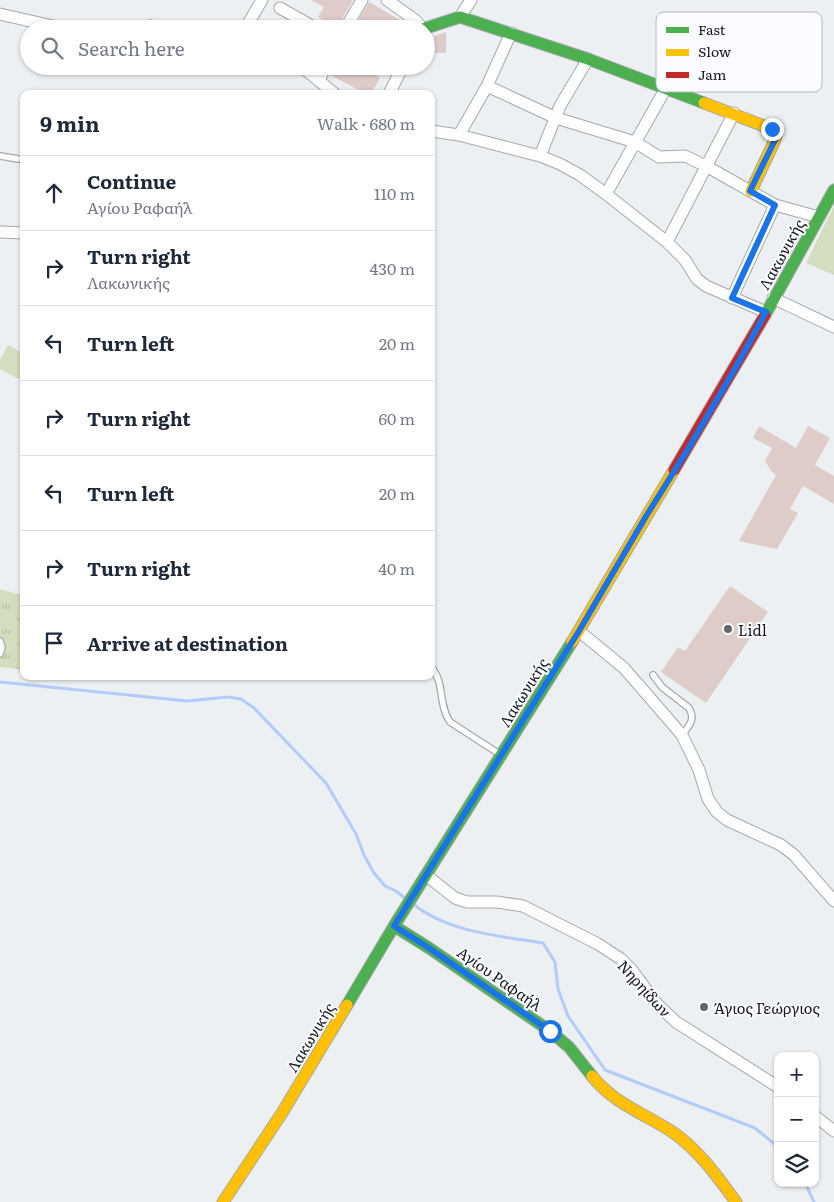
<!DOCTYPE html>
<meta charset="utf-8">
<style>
:root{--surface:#fff;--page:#f6f6f7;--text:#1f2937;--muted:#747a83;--line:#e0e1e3}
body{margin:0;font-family:Literata,serif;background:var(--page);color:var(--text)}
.controls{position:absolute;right:15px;bottom:15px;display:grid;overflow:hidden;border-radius:10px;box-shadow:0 1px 4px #0004}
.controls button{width:45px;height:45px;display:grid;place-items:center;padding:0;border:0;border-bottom:1px solid var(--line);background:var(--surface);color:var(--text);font:25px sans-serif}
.stop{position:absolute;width:15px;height:15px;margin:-11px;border:4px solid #1a73e8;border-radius:50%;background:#fff}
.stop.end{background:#1a73e8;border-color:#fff;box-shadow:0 1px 5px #0008}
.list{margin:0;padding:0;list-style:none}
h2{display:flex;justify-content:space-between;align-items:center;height:65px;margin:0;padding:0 20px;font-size:21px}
h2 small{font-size:16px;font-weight:400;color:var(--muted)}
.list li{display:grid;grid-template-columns:32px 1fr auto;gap:15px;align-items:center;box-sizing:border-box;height:75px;padding:0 20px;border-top:1px solid var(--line)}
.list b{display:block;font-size:19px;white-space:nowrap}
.list p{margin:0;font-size:16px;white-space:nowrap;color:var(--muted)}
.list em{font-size:16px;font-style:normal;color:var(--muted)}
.icon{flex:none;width:28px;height:28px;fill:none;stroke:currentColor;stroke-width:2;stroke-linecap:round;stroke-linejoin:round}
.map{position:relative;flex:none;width:834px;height:1202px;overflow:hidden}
.search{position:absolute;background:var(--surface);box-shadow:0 1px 4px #0004;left:20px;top:20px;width:415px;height:55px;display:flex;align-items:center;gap:12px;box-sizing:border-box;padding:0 18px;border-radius:28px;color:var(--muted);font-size:19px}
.panel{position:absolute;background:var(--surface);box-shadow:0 1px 4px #0004;left:20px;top:90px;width:415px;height:590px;border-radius:10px}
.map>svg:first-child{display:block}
</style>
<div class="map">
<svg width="834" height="1202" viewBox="0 0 834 1202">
<defs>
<pattern id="park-tufts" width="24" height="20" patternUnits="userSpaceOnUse" patternTransform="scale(1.25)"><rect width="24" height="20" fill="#d3dec0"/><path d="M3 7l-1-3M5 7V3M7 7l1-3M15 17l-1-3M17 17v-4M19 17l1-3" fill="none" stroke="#b4bea4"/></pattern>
</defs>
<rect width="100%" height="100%" fill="#edf0f3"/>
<path fill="url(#park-tufts)" d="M0,589L24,596V670L0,667Z"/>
<path fill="#d3dec0" d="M834,206V275L806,263Z
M8,345L24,354V382L0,369V360Z"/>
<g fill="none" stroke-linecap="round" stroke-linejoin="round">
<path stroke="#b2ccfa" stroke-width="3" d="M0,682L187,701L228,697L241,699L254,708L326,783L356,834L364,855L374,873L385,886L396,891L406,899
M413,904C448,932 499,936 543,943L555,962L558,989L568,1016L605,1070L755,1128L778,1147
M805,1183L814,1202"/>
</g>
<path fill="#deccc8" d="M311,0H353L337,28L318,17L324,7Z
M369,2L407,24L405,29H367L369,25L359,19Z
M446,32V53H434V36Z
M337,66H373L370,72L380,78L371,94H366L332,76Z
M759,426L796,448L808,426L830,438L815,465L834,476V504L803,486L790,509L798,513L777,549L739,541L776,475L771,471L765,461L772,448L753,438Z
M730,586L768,612L706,703L661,672L678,647L685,651Z"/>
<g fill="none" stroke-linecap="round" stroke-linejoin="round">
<defs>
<path id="lane" d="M0,156L18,159
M0,641L2,647L0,654
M431,667C445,682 438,705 450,722L501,755
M653,675L662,687L689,708C696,719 689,726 682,735"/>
<path id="street" d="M387,0L415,20L419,24L421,29
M280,8L317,29
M0,14L66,29
M460,17L471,0
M131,29L150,26L171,29
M245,29L262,0
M345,29L362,0
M301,66L335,94
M319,80L326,66
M487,86L556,118L635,142L659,157L685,156L706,166L775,205L819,217
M389,94L403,66
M431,131L459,135L540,156L560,164L580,175L606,194L667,242L685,260L697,279L706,286L766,312
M459,135L487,86L511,33
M540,156L560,106L588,59
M606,194L666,88
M0,232L24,233
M667,242L734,113
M732,298L775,205
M773,298L834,327
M579,631L624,668L682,735L699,770L708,799L717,812L727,820L781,845L794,855L834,901
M426,875L455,898L467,902H497L523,906L598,944L621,959L631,969L657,1004L676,1022L778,1087
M815,1116L834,1131"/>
<path id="fast" d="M423,29L460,17L588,59L704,103
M765,315L834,190
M394,926L429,948L550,1031L569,1047L592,1076
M347,1005L394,926L572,642"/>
<path id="slow" d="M704,103L772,129L776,134L775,140L751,191
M572,642L674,470
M592,1076C613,1103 643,1113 671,1131C698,1149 717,1176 736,1202
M223,1202L282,1113L347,1005"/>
<path id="jam" d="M674,470L765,315"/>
</defs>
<use href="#lane" stroke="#a7a8ab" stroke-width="8"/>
<use href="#street" stroke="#a7a8ab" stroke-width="13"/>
<use href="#fast" stroke="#a7a8ab" stroke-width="13"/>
<use href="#slow" stroke="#a7a8ab" stroke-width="13"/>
<use href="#jam" stroke="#a7a8ab" stroke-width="13"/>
<use href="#lane" stroke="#fcfdfd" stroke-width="5.5"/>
<use href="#street" stroke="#fcfdfd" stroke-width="11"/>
<use href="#fast" stroke="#4caf50" stroke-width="11"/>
<use href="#slow" stroke="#ffc107" stroke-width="11"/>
<use href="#jam" stroke="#c62828" stroke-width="11"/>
</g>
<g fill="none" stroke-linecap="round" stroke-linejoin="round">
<path stroke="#1a73e8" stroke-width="6" d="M550,1031L429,948L394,926L579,631L645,518L688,449L737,365L766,312L732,298L775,205L750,191L775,140L776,134L772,129"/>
</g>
<g fill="#636567" stroke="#fafcff" stroke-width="2">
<circle cx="728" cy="629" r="5"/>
<circle cx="704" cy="1007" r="5"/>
</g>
<g text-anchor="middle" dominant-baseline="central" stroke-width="4" stroke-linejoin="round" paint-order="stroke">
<g font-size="15" fill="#181a1c" stroke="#fafcff">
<text transform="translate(781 254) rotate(-61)">Λακωνικής</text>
<text transform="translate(523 692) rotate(-58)">Λακωνικής</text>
<text transform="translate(500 978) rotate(35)">Αγίου Ραφαήλ</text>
<text transform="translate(645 988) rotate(48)">Νηρηίδων</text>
<text transform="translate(310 1037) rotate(-59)">Λακωνικής</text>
</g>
<g font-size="15" fill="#181a1c" stroke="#fafcff" text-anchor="start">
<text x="738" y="629">Lidl</text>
<text x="714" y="1007">Άγιος Γεώργιος</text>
</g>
</g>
<rect x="656" y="12" width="166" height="80" rx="8" fill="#fafcff" stroke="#b6b8bb" stroke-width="1"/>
<rect x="666" y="27" width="23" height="6" fill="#4caf50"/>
<rect x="666" y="49" width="23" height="7" fill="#ffc107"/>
<rect x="666" y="72" width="23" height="6" fill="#c62828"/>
<g font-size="14" fill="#181a1c">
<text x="698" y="35">Fast</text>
<text x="698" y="57">Slow</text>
<text x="698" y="80">Jam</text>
</g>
</svg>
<div class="controls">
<button>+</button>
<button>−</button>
<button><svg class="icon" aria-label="layers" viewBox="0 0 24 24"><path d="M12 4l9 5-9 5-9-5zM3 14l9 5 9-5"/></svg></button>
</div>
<div class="stop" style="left:550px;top:1031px"></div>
<div class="stop end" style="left:772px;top:129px"></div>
<div class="search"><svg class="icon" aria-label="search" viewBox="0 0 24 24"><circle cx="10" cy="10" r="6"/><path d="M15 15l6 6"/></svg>Search here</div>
<section class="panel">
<h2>9 min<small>Walk · 680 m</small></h2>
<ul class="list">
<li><svg class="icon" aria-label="ahead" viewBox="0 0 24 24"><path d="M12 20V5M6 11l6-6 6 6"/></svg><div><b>Continue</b><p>Αγίου Ραφαήλ</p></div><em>110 m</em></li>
<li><svg class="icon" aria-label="right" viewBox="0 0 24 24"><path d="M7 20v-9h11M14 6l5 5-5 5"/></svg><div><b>Turn right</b><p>Λακωνικής</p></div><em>430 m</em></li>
<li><svg class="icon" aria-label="left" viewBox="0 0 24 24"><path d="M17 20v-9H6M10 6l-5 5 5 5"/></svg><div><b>Turn left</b></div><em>20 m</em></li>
<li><svg class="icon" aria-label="right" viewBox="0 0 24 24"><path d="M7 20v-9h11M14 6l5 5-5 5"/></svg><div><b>Turn right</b></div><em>60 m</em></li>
<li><svg class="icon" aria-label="left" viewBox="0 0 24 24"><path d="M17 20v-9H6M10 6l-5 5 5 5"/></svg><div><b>Turn left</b></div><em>20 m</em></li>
<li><svg class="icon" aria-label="right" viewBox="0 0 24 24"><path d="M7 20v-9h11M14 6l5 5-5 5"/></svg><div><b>Turn right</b></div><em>40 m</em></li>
<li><svg class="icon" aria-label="arrive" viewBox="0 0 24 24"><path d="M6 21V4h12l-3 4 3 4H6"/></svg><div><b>Arrive at destination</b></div></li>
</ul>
</section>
</div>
